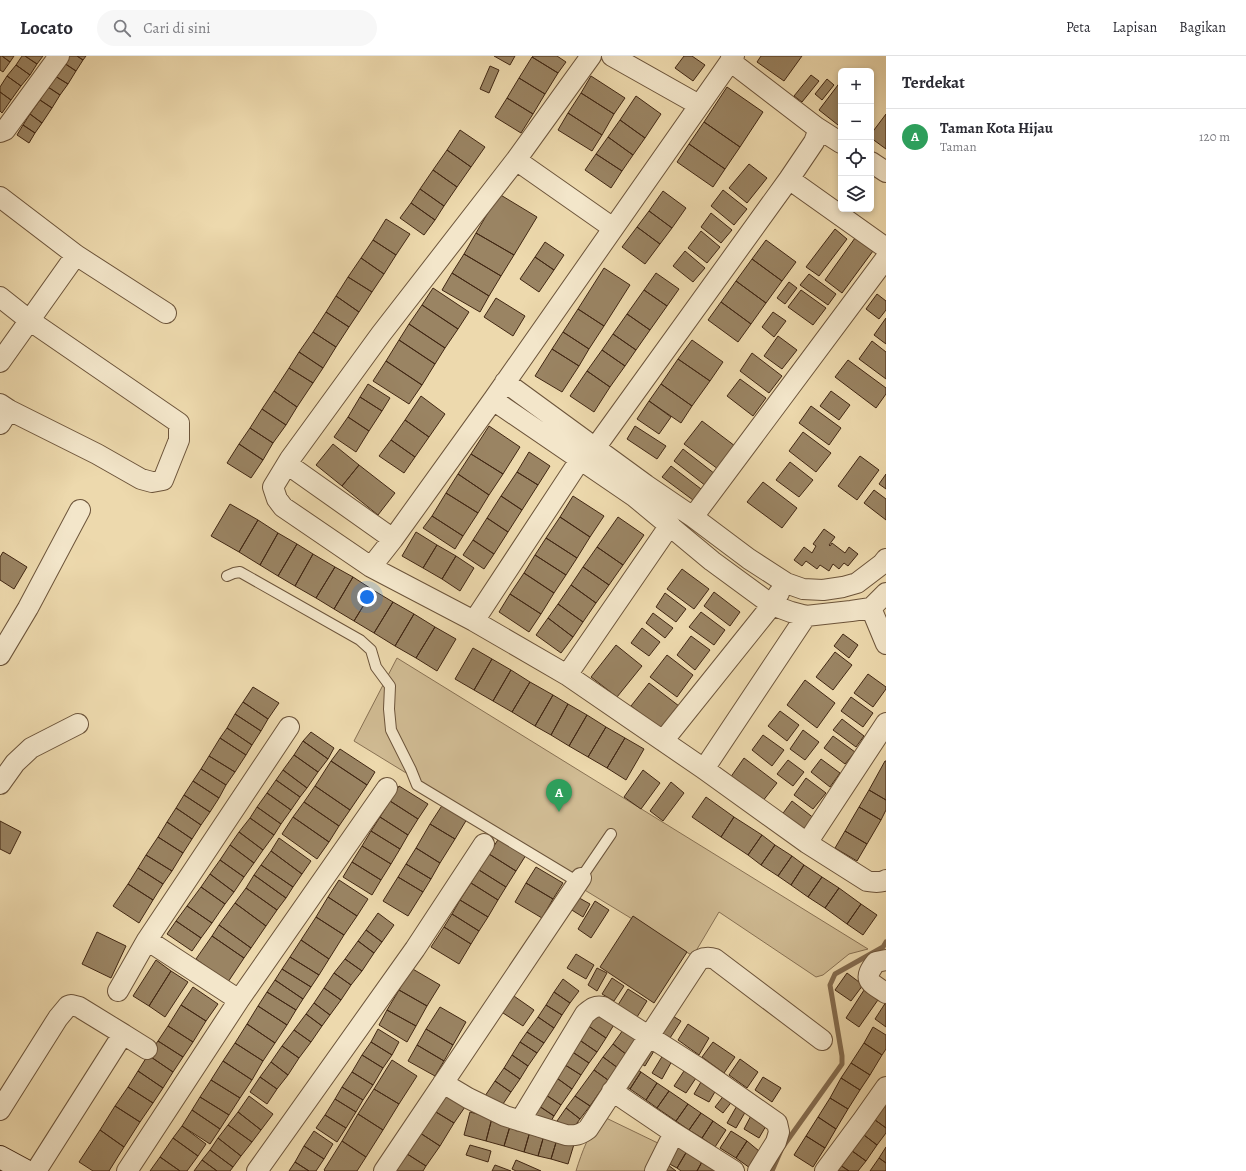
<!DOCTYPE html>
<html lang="id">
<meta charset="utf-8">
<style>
:root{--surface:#fff;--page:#f7f7f7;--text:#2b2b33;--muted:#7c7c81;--line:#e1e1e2;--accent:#7c3aed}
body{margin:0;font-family:Alegreya,serif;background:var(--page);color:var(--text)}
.controls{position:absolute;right:12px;top:12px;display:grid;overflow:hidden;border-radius:6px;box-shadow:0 2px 6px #0003}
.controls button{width:36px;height:36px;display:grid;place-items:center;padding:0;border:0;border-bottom:1px solid var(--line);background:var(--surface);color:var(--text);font:20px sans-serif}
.you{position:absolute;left:367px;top:541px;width:14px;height:14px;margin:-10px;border:3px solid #fff;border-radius:50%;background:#1a73e8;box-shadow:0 0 0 6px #1a73e833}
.badge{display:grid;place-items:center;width:26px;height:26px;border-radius:50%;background:var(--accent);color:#fff;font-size:13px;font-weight:700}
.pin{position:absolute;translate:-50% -33px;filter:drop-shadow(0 1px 2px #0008)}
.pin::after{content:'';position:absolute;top:21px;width:14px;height:12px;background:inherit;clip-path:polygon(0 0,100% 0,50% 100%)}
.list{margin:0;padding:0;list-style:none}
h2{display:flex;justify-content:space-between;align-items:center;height:52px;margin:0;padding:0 16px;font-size:17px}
h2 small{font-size:13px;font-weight:400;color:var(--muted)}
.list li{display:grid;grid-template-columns:26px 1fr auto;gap:12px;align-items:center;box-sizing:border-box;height:56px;padding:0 16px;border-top:1px solid var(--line)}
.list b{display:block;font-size:15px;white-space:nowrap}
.list p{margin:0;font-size:13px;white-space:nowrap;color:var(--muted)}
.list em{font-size:13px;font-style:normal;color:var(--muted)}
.icon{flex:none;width:22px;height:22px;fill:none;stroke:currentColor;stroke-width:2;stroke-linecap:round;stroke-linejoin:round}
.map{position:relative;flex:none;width:886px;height:1115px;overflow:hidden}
header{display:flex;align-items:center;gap:24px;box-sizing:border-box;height:56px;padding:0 20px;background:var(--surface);border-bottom:1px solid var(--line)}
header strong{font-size:19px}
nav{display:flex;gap:22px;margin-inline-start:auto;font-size:14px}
.search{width:280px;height:36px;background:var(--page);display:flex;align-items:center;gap:10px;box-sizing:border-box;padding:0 14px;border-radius:22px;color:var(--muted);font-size:15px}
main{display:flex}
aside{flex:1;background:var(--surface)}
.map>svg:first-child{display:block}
</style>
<header>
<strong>Locato</strong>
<div class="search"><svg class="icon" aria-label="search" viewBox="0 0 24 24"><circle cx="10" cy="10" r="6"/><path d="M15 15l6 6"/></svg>Cari di sini</div>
<nav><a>Peta</a><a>Lapisan</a><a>Bagikan</a></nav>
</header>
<main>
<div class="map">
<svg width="886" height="1115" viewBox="0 0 886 1115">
<rect width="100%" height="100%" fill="#edd9ad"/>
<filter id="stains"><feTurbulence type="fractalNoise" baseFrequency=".005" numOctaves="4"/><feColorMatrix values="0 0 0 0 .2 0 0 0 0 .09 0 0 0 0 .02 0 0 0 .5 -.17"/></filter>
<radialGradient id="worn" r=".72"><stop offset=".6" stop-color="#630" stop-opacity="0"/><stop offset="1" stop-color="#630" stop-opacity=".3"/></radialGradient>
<path fill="#d0bb93" stroke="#887153" d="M397,602L868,893L849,898L823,919L816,921L719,856L693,900L583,833L587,828L354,685Z
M604,1061L664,1090L652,1115H576C582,1096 589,1075 604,1061Z"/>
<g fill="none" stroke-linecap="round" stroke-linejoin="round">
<path stroke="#856d50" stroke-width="5" d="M772,1115L782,1092L842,1008V1000L830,929L835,918L883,891L886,886"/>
</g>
<path fill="#9a8463" stroke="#412713" d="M0,0H2L10,6L3,16L0,14Z
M2,0H14L10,6Z
M22,0H25L37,8L30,19L16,9Z
M25,0H43L37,8Z
M68,0H77L83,4L76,15L64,7Z
M77,0H86L83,4Z
M494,0H515L510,9Z
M533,0H557L566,6L558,17L532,1Z
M684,0H692L705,9L693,25L675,12Z
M761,0H802L784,25L757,6Z
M532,1L558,17L545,38L519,22Z
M64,7L76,15L68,28L55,20Z
M16,9L30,19L21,30L7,20Z
M490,10L499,14L489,37L480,33Z
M811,19L819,25L802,46L794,40Z
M7,20L21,30L11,44L0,36V31Z
M55,20L68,28L60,39L48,31Z
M591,20L625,42L614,58L581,37Z
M519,22L545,38L533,58L507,42Z
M827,23L834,29L822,44L815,38Z
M841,25V65L838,69L819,54Z
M48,31L60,39L52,52L40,44Z
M727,31L763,56L740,91L704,66Z
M0,36L11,44L2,57L0,55Z
M581,37L614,58L602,79L568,57Z
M636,40L661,58L645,82L620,64Z
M507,42L533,58L521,77L495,61Z
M40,44L52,52L42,67L30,58Z
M568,57L602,79L592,95L558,74Z
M30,58L42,67L35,77L23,69Z
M886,58V93L871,82V78Z
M620,64L645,82L633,99L608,81Z
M704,66L740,91L725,113L689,88Z
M23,69L35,77L29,87L17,79Z
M460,74L485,91L471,111L447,94Z
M608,81L633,99L622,115L596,98Z
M689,88L725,113L713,131L677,106Z
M447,94L471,111L457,131L433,114Z
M596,98L622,115L611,132L585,114Z
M749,108L767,122L747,147L729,132Z
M433,114L457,131L444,150L420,133Z
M420,133L444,150L435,164L411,147Z
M723,134L747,153L734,169L711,150Z
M663,135L686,152L672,172L649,155Z
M499,138L537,161L514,199L476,177Z
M411,147L435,164L424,179L400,162Z
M649,155L672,172L660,188L637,171Z
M711,157L732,174L721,187L701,171Z
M386,163L410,178L396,199L373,184Z
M637,171L660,188L645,208L622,191Z
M835,173L847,183L819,220L806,211Z
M701,175L720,191L707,207L688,192Z
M476,177L514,199L501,220L464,198Z
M855,182L873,195L842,237L825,224Z
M373,184L396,199L384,218L361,202Z
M766,184L796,206L782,225L752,203Z
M545,186L564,199L554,214L535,201Z
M685,195L705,212L693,226L673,210Z
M464,198L501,220L489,240L452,217Z
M535,201L554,214L539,236L520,223Z
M361,202L384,218L372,236L348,221Z
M752,203L782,225L766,247L736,225Z
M604,212L630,229L604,270L578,253Z
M452,217L489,240L480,256L442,234Z
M656,217L679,233L667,250L644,234Z
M809,218L836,238L828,249L800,229Z
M348,221L372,236L359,256L336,240Z
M736,225L766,247L751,268L721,246Z
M789,226L797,232L785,248L777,242Z
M433,232L469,256L458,273L422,249Z
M644,234L667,250L650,274L627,258Z
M801,234L826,252L813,269L788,251Z
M877,238L886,245V254L879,263L866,253Z
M336,240L359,256L349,271L326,256Z
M496,242L525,260L513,280L484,261Z
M721,246L751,268L738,286L708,264Z
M422,249L458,273L445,292L409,268Z
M578,253L604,270L589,293L563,276Z
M326,256L349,271L336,291L313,276Z
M773,256L786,265L774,281L762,271Z
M627,258L650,274L636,294L613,278Z
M886,262V288L874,279Z
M409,268L445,292L435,308L399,284Z
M313,276L336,291L323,312L299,296Z
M563,276L589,293L579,310L552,293Z
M613,278L636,294L625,310L602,294Z
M778,280L797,294L782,313L764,300Z
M399,284L435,308L422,329L386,305Z
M692,284L723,306L710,325L678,303Z
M872,285L886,296V323L859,303Z
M552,293L579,310L562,336L535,320Z
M602,294L625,310L610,331L587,315Z
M299,296L323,312L313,327L289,312Z
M752,297L782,320L769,337L740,315Z
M678,303L710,325L692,350L661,328Z
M848,304L886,332V338L876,352L835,321Z
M386,305L422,329L409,348L373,325Z
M289,312L313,327L297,351L274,335Z
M587,315L610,331L594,356L570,340Z
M740,323L766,342L753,360L727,340Z
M368,328L390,342L382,355L360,341Z
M661,328L692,350L681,367L649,345Z
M274,335L297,351L286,369L262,353Z
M831,335L850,349L839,364L820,350Z
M421,340L445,358L429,381L405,364Z
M360,341L382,355L369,375L348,361Z
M649,345L671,361L659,378L637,363Z
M811,350L841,372L829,389L799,367Z
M262,353L286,369L273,387L250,372Z
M348,361L369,375L356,396L334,381Z
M405,364L429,381L415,401L391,384Z
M702,365L735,390L718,413L684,388Z
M489,370L520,391L503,418L471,398Z
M635,370L666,390L657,403L627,383Z
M250,372L273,387L263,404L239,388Z
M803,376L831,397L816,416L789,395Z
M391,384L415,401L404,417L379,400Z
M239,388L263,404L251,422L227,407Z
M333,388L359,409L342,430L316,409Z
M683,393L715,418L706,430L674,405Z
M529,396L550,410L538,429L517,416Z
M471,398L503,418L489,439L458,418Z
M860,400L879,414L857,444L838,430Z
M790,406L813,424L799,441L776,424Z
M359,409L395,437L378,459L342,430Z
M671,410L705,436L697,447L662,421Z
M517,416L538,429L522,454L501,440Z
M458,418L489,439L478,457L446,437Z
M886,418V433L879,428Z
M763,426L797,452L782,472L747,446Z
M874,434L886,443V464L864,447Z
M446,437L478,457L463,480L432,460Z
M501,440L522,454L508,476L487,462Z
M573,440L604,460L590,481L560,461Z
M230,448L258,464L239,496L211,480Z
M432,460L463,480L455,493L423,472Z
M560,461L590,481L577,502L546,482Z
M618,461L644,479L623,509L597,491Z
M487,462L508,476L494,498L473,484Z
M258,464L278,477L260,509L239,496Z
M824,473L835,481L829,489L830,490L832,487L845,497L849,491L858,498L848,510L844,507L839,513L833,508L829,515L820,509L817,513L806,505L802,510L794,504L804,491L812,497L816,490L813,488Z
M416,476L437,489L423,512L402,500Z
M278,477L297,488L278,520L260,509Z
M546,482L577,502L566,519L535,499Z
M473,484L494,498L484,513L463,499Z
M297,488L313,498L295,530L278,520Z
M437,489L456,500L442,523L423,512Z
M597,491L623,509L609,529L583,511Z
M3,496L27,511L14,533L0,524V501Z
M313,498L335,511L316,542L295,530Z
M535,499L566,519L554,537L524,517Z
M456,500L474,512L460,535L442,523Z
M335,511L353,521L334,553L316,542Z
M583,511L609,529L596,547L571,529Z
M682,513L709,533L694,553L667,533Z
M524,517L554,537L541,558L510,538Z
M353,521L373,534L354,565L334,553Z
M571,529L596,547L583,566L558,548Z
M373,534L393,546L374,577L354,565Z
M714,536L740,556L730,570L704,550Z
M665,537L686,553L676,566L656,551Z
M510,538L541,558L529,576L499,556Z
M393,546L414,558L395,590L374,577Z
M558,548L583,566L573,581L548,562Z
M701,556L725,574L714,589L689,571Z
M653,557L673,572L665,582L646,567Z
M414,558L435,571L416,602L395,590Z
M548,562L573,581L561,597L536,579Z
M435,571L456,583L437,615L416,602Z
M642,572L660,586L649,600L631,587Z
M843,578L858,589L849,602L834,590Z
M691,580L710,594L695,614L677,599Z
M616,589L642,610L617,641L591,621Z
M473,592L492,603L474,634L455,623Z
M835,596L852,609L833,634L816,621Z
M667,599L693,619L677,641L650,621Z
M492,603L511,614L493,645L474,634Z
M511,614L530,626L512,656L493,645Z
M868,618L886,631V633L873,651L854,637Z
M805,624L835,647L817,672L787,649Z
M530,626L553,639L535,670L512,656Z
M649,627L679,650L661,673L631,650Z
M253,631L279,647L268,663L243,646Z
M553,639L568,648L551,679L535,670Z
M851,641L873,657L863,671L841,655Z
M243,646L268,663L261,675L235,658Z
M568,648L587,659L569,690L551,679Z
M780,655L799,669L787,685L768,670Z
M235,658L261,675L252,689L227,672Z
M587,659L606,671L588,701L569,690Z
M842,663L864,680L856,691L833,674Z
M606,671L625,682L607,712L588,701Z
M227,672L252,689L246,699L220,682Z
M803,674L819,686L805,704L790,693Z
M311,676L334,692L328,703L303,685Z
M763,679L784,694L772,710L752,694Z
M833,680L855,696L845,708L824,692Z
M220,682L246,699L235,716L209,700Z
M625,682L644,693L626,724L607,712Z
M303,685L328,703L318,716L294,699Z
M340,693L375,716L367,729L331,705Z
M294,699L318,716L307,732L283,714Z
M209,700L235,716L226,729L201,713Z
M744,702L777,727L762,746L730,722Z
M821,703L840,717L830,731L811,716Z
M788,704L804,716L793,730L777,718Z
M331,705L367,729L350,754L315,730Z
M885,705H886V744L869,734Z
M201,713L226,729L219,742L193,725Z
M283,714L307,732L300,741L276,724Z
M643,714L660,727L641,753L624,741Z
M806,722L826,737L813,753L794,739Z
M276,724L300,741L291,754L267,737Z
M193,725L219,742L210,756L184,739Z
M671,726L684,737L663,765L650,755Z
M315,730L350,754L339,770L304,746Z
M399,730L428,748L418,763L390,745Z
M869,734L886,744V754L881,764L859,751Z
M267,737L291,754L281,768L257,751Z
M184,739L210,756L201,769L176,752Z
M706,741L734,761L721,781L692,761Z
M390,745L418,763L408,779L380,761Z
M792,745L815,763L801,781L778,764Z
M304,746L339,770L329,786L293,761Z
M443,748L467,763L455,783L430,768Z
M257,751L281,768L274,779L250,762Z
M859,751L881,764L867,788L845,775Z
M176,752L201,769L192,783L167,766Z
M293,761L329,786L317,803L282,778Z
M380,761L408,779L400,793L371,775Z
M734,761L762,779L748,799L721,781Z
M250,762L274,779L263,794L239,776Z
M0,765L21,776L10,798L0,793Z
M167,766L192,783L183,797L158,781Z
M430,768L455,783L440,807L416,792Z
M371,775L400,793L391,808L362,790Z
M845,775L867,788L857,805L835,792Z
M239,776L263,794L254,807L230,789Z
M762,779L775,789L761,809L748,799Z
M158,781L183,797L172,815L146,799Z
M279,782L311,805L302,818L271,795Z
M499,782L526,799L516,815L489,798Z
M230,789L254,807L244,821L220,804Z
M775,789L792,800L778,820L761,809Z
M362,790L391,808L381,824L352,806Z
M416,792L440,807L431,823L406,808Z
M271,795L302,818L293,831L261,809Z
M489,798L516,815L506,831L479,814Z
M146,799L172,815L163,828L138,812Z
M792,800L804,809L791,829L778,820Z
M220,804L244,821L234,836L210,818Z
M352,806L381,824L372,839L343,821Z
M406,808L431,823L423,836L398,821Z
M261,809L293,831L286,842L254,819Z
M804,809L822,821L808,841L791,829Z
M536,811L563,827L553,843L526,827Z
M138,812L163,828L153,844L128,828Z
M479,814L506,831L498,844L471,827Z
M210,818L234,836L225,848L201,831Z
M254,819L286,842L277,854L246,832Z
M398,821L423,836L408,860L383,845Z
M822,821L839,832L825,852L808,841Z
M339,824L368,843L357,860L328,841Z
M471,827L498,844L488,861L460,844Z
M526,827L553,843L542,862L515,846Z
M128,828L153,844L139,867L113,850Z
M201,831L225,848L212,867L187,850Z
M246,832L277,854L266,870L235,847Z
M839,832L861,848L847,868L825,852Z
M574,839L590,848L583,861L567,851Z
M328,841L357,860L344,879L316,861Z
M460,844L488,861L479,875L452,858Z
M595,845L609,854L591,882L578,873Z
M235,847L266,870L251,892L219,869Z
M861,848L877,859L863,879L847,868Z
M187,850L212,867L201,882L176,865Z
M378,857L394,869L382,886L366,874Z
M452,858L479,875L471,888L444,871Z
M633,860L687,896L654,947L600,911Z
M316,861L344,879L329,903L301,884Z
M176,865L201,882L192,895L167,878Z
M219,869L251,892L244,902L212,880Z
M444,871L471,888L459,908L431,891Z
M366,874L382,886L374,897L358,885Z
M97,876L126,890L111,922L82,908Z
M212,880L244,902L228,926L196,903Z
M301,884L329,903L319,919L290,901Z
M358,885L374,897L362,915L345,903Z
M576,898L594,909L586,923L567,912Z
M290,901L319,919L311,931L282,913Z
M345,903L362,915L351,929L334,917Z
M156,904L171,915L149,950L133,940Z
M411,912L440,929L427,950L399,934Z
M597,912L607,917L597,935L588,929Z
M282,913L311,931L303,943L275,924Z
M171,915L188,926L165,961L149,950Z
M334,917L351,929L341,944L324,932Z
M847,917L863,929L851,945L835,934Z
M612,922L624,930L614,945L602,938Z
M563,923L579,935L570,947L554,936Z
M275,924L303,943L296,954L267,936Z
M193,931L218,948L206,965L181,949Z
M866,931L880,941L859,971L846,962Z
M324,932L341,944L330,959L314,947Z
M628,933L647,945L637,961L618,949Z
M399,934L427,950L416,970L387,954Z
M267,936L296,954L287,969L258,950Z
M554,936L570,947L562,959L546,949Z
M511,938L534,954L523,970L500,955Z
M886,946V971L875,963Z
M314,947L330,959L322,970L306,958Z
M181,949L206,965L193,986L168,970Z
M546,949L562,959L554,972L538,961Z
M258,950L287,969L275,987L247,968Z
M440,951L466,966L453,989L426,973Z
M387,954L416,970L407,986L379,969Z
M597,955L615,967L606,982L587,969Z
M666,956L681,965L670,982L655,972Z
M306,958L322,970L311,986L294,974Z
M538,961L554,972L544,987L527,976Z
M247,968L275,987L263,1005L235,987Z
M688,968L709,982L699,999L678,984Z
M587,969L606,982L597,996L578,983Z
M168,970L193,986L183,1001L158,985Z
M873,971L886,979V993L882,999L864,987Z
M378,973L399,986L392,999L371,986Z
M426,973L453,989L444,1005L417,989Z
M294,974L311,986L299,1002L282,990Z
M623,974L638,985L627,999L613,988Z
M527,976L544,987L537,997L520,986Z
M578,983L597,996L589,1007L571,995Z
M158,985L183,1001L173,1016L148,999Z
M371,986L392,999L383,1012L362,999Z
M520,986L537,997L528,1010L512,999Z
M713,986L735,1001L724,1017L702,1001Z
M235,987L263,1005L252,1024L223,1005Z
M864,987L882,999L870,1019L851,1007Z
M613,988L627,999L618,1012L603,1001Z
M417,989L444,1005L435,1020L408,1005Z
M644,989L654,995L645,1010L635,1004Z
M282,990L299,1002L288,1019L271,1006Z
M571,995L589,1007L581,1019L562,1007Z
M148,999L173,1016L163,1032L138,1015Z
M362,999L383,1012L373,1029L352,1016Z
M512,999L528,1010L520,1023L504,1012Z
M663,999L672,1005L662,1023L652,1017Z
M603,1001L618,1012L608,1024L594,1014Z
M740,1003L758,1016L747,1032L729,1019Z
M392,1004L417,1020L399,1048L374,1033Z
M223,1005L252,1024L240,1042L211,1024Z
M271,1006L288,1019L277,1033L260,1021Z
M562,1007L581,1019L572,1033L554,1020Z
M851,1007L870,1019L860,1034L841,1022Z
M631,1009L641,1016L630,1033L619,1026Z
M504,1012L520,1023L511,1036L495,1025Z
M594,1014L608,1024L590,1050L575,1040Z
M138,1015L163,1032L153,1047L128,1031Z
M684,1015L696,1022L686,1037L674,1030Z
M352,1016L373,1029L363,1044L342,1031Z
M641,1016L657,1027L646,1044L630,1033Z
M554,1020L572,1033L561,1049L543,1037Z
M260,1021L277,1033L267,1048L250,1036Z
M763,1021L781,1032L772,1046L755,1034Z
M841,1022L860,1034L848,1053L830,1042Z
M211,1024L240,1042L229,1059L200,1041Z
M495,1025L511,1036L499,1054L483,1043Z
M701,1026L716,1034L709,1046L694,1038Z
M657,1027L669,1035L657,1052L646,1044Z
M128,1031L153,1047L140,1066L115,1050Z
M342,1031L363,1044L356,1056L335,1043Z
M374,1033L399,1048L383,1074L358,1058Z
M444,1033L467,1048L454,1067L431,1053Z
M669,1035L688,1048L676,1065L657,1052Z
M543,1037L561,1049L554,1060L536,1048Z
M725,1038L733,1044L723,1057L715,1051Z
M249,1040L273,1058L261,1074L238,1056Z
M575,1040L590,1050L580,1063L566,1052Z
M200,1041L229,1059L220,1073L192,1054Z
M886,1041V1072L871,1061Z
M830,1042L848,1053L836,1073L818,1061Z
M335,1043L356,1056L346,1072L325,1059Z
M536,1048L554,1060L548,1070L529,1057Z
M688,1048L701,1057L689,1074L676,1065Z
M738,1048L747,1053L736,1072L727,1067Z
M115,1050L140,1066L124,1091L100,1074Z
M566,1052L580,1063L571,1075L557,1065Z
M431,1053L454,1067L440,1090L417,1075Z
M192,1054L220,1073L210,1088L182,1070Z
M754,1054L770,1063L759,1082L744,1073Z
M238,1056L261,1074L252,1086L228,1069Z
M470,1056L492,1062L486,1085L464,1079Z
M701,1057L713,1065L702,1082L689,1074Z
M358,1058L383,1074L366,1101L342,1085Z
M325,1059L346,1072L337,1086L316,1072Z
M818,1061L836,1073L825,1092L806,1080Z
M871,1061L886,1072V1077L877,1089L860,1076Z
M492,1062L511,1067L504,1090L486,1085Z
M713,1065L726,1074L715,1091L702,1082Z
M511,1067L531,1072L524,1096L504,1090Z
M228,1069L252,1086L241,1100L218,1082Z
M182,1070L206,1088L198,1100L173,1082Z
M531,1072L545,1076L538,1100L524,1096Z
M100,1074L124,1091L109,1115H93L79,1106Z
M314,1075L333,1088L324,1103L304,1090Z
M417,1075L440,1090L426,1110L404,1096Z
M731,1075L747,1085L736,1102L720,1092Z
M545,1076L558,1080L551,1103L538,1100Z
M860,1076L877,1089L866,1105L848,1092Z
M558,1080L575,1085L568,1108L551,1103Z
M806,1080L825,1092L813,1111L794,1099Z
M173,1082L198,1100L187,1115H180L160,1101Z
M218,1082L241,1100L233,1111L210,1094Z
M342,1085L366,1101L357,1115H325L324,1114Z
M747,1085L759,1095L750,1112L736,1102Z
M674,1087L687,1095L677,1112L664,1105Z
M470,1089L491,1095L488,1106L466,1099Z
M304,1090L324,1103L316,1115H309L295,1106Z
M886,1091V1107L879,1102Z
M848,1092L866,1105L858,1115H849L837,1107Z
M210,1094L233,1111L230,1115H217L202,1104Z
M687,1095L703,1104L697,1115H681L677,1112Z
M404,1096L426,1110L423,1115H391Z
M160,1101L180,1115H150Z
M879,1102L886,1107V1115H870Z
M202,1104L217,1115H194Z
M516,1104L541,1115H516L512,1113Z
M703,1104L722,1115H697Z
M295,1106L309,1115H289Z
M837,1107L849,1115H831Z
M495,1109L511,1115H492Z
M668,1109L676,1115H664Z"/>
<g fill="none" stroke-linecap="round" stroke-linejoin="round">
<defs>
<path id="lane" d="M227,520L234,517L240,516L360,584L371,594L376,611L390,630L389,653L391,674L411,714L417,729L578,826
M581,822L611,778"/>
<path id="street" d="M591,0L516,104L381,278L290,403L273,431L277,443L283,451L371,511L474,565L567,619L704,713L807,787L867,825C873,826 881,827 886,824
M612,0L699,49
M730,5L816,71L841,87
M0,76L5,74L59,0
M516,104L613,172
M871,106L886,116
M789,123L886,192
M0,141L76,199L166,257
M0,241L29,264L179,367V384L163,424L152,426L141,423L97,398L9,354L0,348
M0,306L76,199
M505,326L646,429L693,461L749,503L786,527L803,533L823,534L843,531L857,527L882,508L886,503
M493,344L635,441L712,505L772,549L791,556L806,560L851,555L871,552L886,537
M0,368L9,354
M595,392L789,123L814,86L817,78L816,71
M287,408L393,483
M693,461L886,202
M371,511L393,483L493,344L734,0
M871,552L886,588
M474,565L580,404
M0,599L28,552L80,454
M567,619L670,469
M663,685L772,549L779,537
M704,713L806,560
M0,728L15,707L31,692L78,668
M807,787L886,667
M147,884L239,944
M886,904L876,906C862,924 869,926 886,937
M118,935L147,884L289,671
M123,978L147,993
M443,1027L468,1042L505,1060L566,1079C575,1080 580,1079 588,1073L699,904C705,901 709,901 715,903L822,984
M612,1035L674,1077L734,1115
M0,1054L58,962L68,950L71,949L79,951L123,978L36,1115
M520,1065L585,958C591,953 595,949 603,951L697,1011L777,1067L779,1076L776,1086L758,1115
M127,1115L239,944L387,732
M257,1115L415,893L484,788
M384,1115L581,822
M655,1115L674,1077
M825,1115L862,1065L886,1031"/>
<path id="secondary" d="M0,1101L26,1115"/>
</defs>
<use href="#lane" stroke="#6c543a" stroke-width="12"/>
<use href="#street" stroke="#6c543a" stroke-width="22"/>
<use href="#secondary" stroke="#412713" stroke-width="24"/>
<use href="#lane" stroke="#f3e6ca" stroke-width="10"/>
<use href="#street" stroke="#f3e6ca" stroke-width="20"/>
<use href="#secondary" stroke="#f3e6ca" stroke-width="22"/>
</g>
<rect width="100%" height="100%" filter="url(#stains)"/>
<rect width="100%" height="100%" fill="url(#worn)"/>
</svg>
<div class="controls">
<button>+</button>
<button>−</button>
<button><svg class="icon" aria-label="locate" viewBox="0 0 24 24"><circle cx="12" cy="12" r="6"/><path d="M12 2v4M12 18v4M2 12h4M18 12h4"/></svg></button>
<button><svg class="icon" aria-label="layers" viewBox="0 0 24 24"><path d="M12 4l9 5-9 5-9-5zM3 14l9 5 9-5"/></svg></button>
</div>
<div class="you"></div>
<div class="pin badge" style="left:559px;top:756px;background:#2e9e5b">A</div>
</div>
<aside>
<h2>Terdekat<small></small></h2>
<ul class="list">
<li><span class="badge" style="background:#2e9e5b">A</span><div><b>Taman Kota Hijau</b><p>Taman</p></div><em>120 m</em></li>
</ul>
</aside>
</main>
